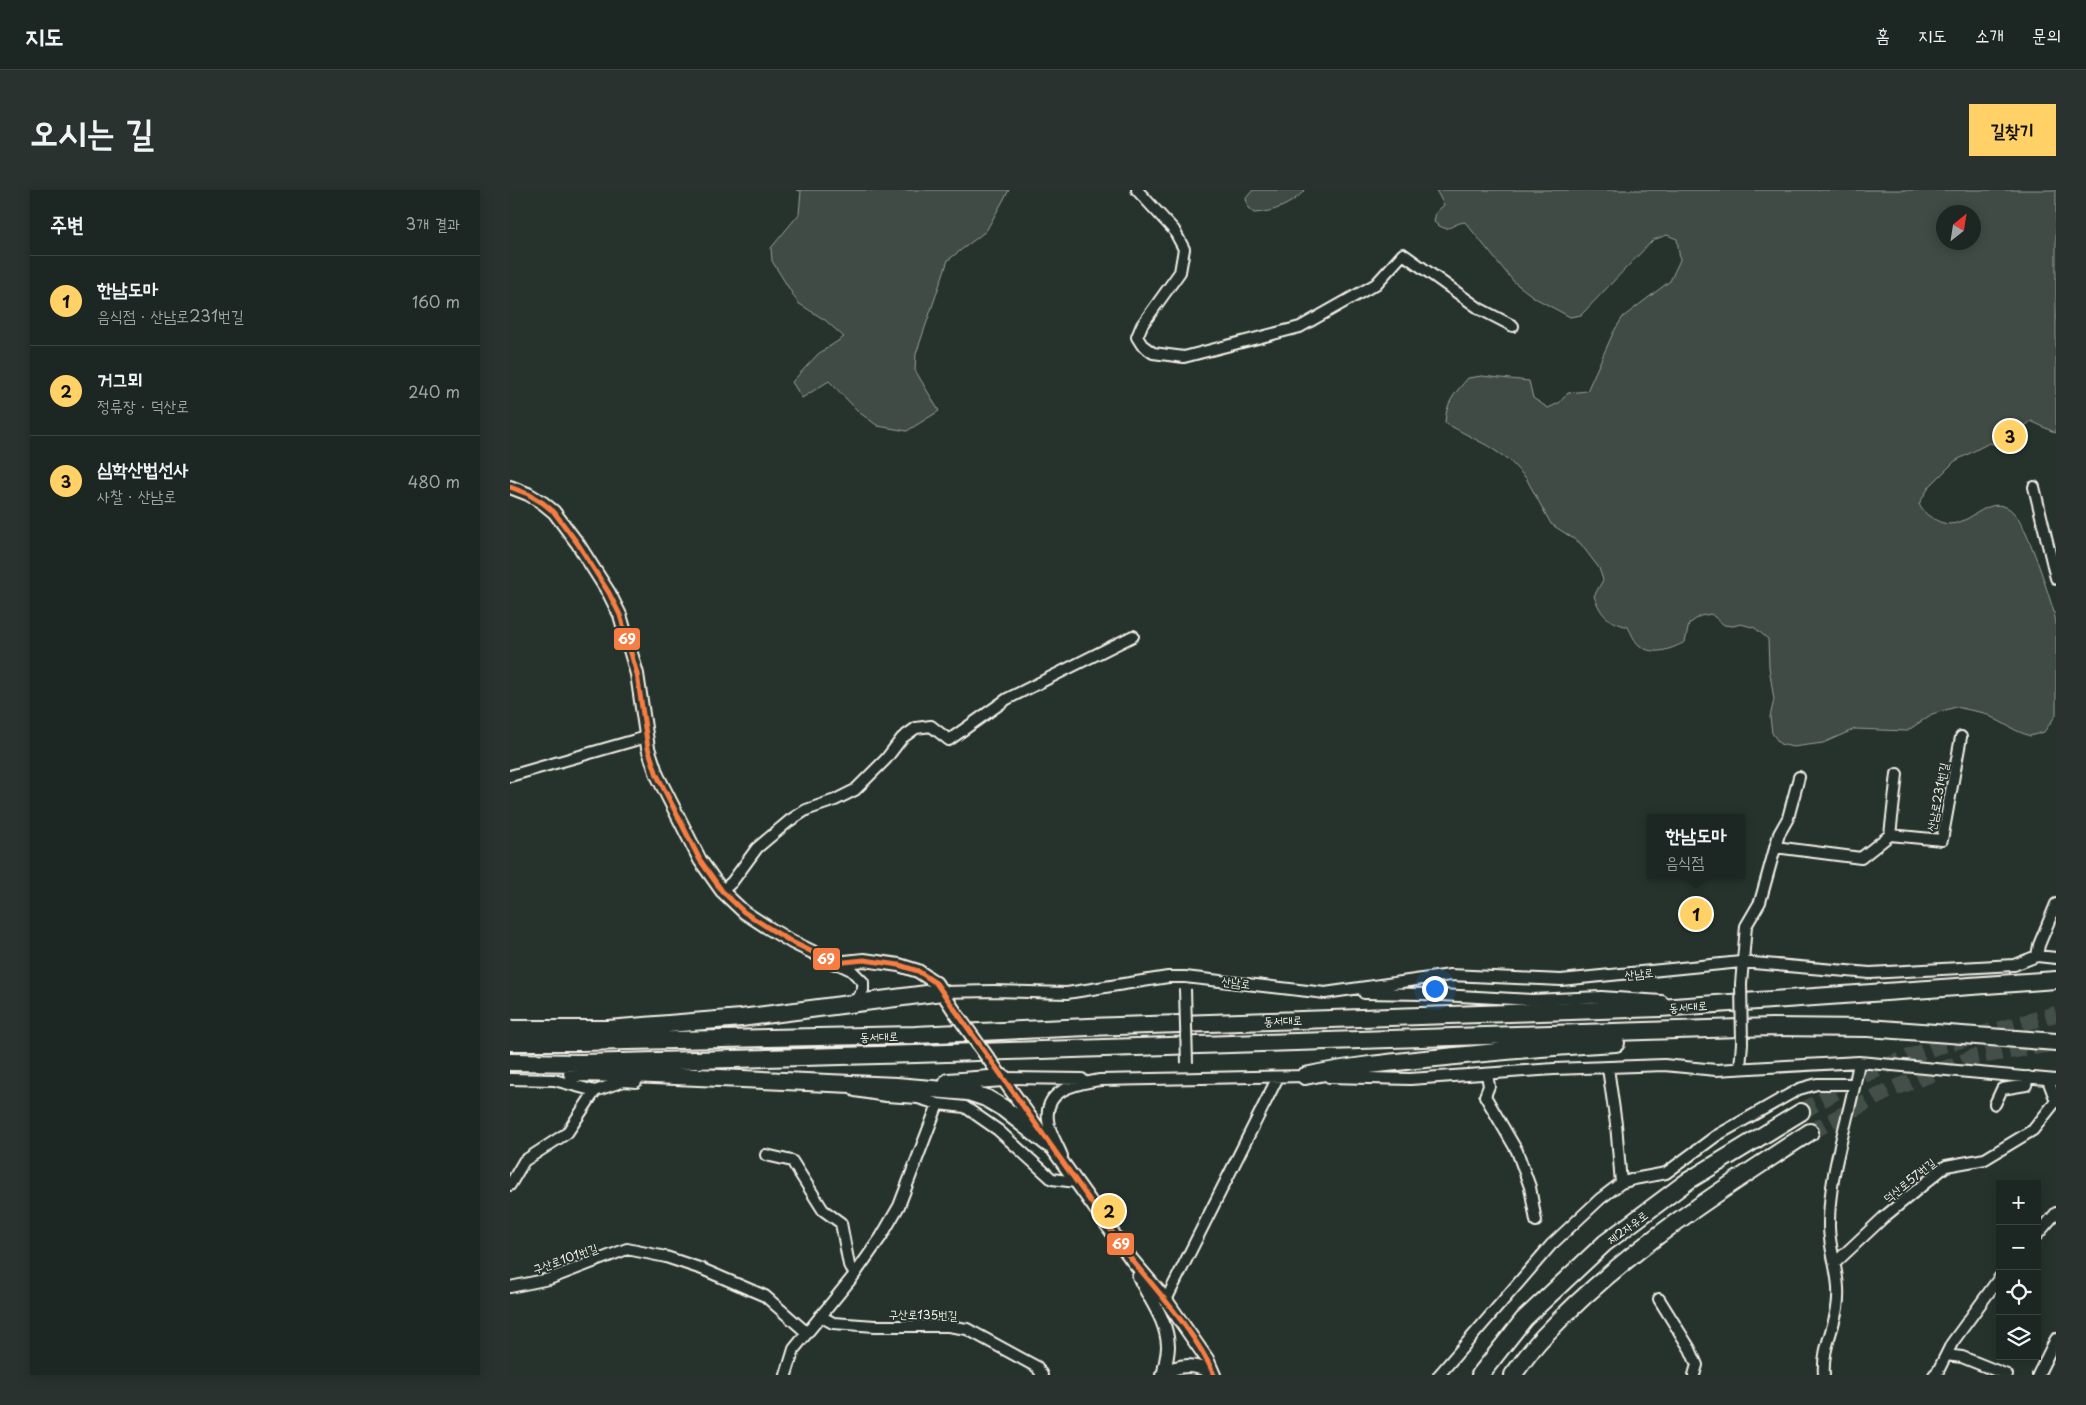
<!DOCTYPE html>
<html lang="ko">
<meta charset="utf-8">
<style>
:root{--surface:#1c2622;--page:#29322f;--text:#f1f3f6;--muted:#a0a5a5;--line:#3a4340;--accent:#ffd166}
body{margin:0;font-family:"Playpen Sans","Poor Story",sans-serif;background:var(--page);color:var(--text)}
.controls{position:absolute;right:15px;bottom:15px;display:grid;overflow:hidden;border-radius:0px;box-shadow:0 2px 12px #0003}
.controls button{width:45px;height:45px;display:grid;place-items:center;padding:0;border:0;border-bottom:1px solid var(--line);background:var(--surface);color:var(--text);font:25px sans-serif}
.compass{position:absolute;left:1426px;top:15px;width:45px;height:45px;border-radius:50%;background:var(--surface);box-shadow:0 2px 12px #0003;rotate:30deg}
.you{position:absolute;left:924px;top:798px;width:18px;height:18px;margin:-12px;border:4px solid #fff;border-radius:50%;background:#1a73e8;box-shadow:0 0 0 8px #1a73e833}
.badge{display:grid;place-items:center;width:32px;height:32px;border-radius:50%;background:var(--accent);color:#111;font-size:16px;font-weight:700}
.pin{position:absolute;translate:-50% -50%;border:2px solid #fff;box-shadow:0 1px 5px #0006}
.popup{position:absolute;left:1137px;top:624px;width:98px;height:65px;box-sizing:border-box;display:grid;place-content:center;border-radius:0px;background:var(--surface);filter:drop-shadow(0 1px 4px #0005);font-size:16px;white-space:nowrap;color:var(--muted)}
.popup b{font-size:19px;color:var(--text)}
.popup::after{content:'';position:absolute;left:50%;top:100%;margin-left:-10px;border:10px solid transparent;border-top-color:var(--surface)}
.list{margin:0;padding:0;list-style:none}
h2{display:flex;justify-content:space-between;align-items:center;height:65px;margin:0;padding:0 20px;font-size:21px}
h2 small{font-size:16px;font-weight:400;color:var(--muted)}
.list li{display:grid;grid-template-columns:32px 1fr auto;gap:15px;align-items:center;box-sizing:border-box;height:90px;padding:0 20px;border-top:1px solid var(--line)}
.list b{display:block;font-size:19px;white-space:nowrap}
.list p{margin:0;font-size:16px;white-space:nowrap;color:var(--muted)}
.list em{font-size:16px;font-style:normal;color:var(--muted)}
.icon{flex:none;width:28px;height:28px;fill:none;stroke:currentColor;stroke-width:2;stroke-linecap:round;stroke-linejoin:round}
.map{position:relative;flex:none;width:1546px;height:1185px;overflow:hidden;border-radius:0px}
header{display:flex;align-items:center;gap:30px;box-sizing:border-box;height:70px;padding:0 25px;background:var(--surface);border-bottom:1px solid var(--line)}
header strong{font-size:24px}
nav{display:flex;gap:28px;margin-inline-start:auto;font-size:18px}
.intro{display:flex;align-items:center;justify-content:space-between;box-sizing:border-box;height:120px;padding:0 30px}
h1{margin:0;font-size:35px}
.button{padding:12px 22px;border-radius:0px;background:var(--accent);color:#111;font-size:18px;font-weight:700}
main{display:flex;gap:30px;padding:0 30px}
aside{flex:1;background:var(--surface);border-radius:0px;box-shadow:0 2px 12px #0003}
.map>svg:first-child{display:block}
</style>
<header>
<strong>지도</strong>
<nav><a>홈</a><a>지도</a><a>소개</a><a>문의</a></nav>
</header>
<div class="intro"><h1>오시는 길</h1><a class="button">길찾기</a></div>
<main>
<aside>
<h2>주변<small>3개 결과</small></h2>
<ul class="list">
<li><span class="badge">1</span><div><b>한남도마</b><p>음식점 · 산남로231번길</p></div><em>160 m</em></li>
<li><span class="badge">2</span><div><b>거그뫼</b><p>정류장 · 덕산로</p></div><em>240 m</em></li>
<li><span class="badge">3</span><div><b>심학산법선사</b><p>사찰 · 산남로</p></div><em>480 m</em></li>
</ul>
</aside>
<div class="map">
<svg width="1546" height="1185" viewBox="0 0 1546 1185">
<rect width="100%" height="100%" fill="#26332d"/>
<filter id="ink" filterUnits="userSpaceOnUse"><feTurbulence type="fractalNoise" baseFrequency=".02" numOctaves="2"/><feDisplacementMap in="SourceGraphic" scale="10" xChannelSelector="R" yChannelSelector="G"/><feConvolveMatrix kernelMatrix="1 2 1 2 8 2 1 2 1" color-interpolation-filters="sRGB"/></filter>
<g filter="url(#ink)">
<path fill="#414b45" stroke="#9a9e96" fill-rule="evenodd" d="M286,0H499L476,41L438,70L406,164L405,180L429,221L397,241L368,236L350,223L319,191L292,208L282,192L308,164L334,147L315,130L288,113L262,71L261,58L289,24L291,1Z
M743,0H795C781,15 764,22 744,23L738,18L736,8Z
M926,0H1546V243L1521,231L1492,256L1479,253L1445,271L1419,297L1409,314C1413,322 1417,325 1424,329C1455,348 1472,304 1498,318C1516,327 1537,401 1544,422L1546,433V525L1534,542L1520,546L1507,541L1474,523L1446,517L1422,524L1397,541L1345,539L1313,553L1283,557L1270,554L1262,543L1260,527L1264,510L1259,477L1258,449L1245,438L1231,434L1223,436L1214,435L1201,424L1190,426L1179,434L1175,452C1161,459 1143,467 1129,455C1124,451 1121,442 1118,437C1097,431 1092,427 1084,406L1093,390L1089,378L1070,353L1041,334L1016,288L999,270L978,256L935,233C936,212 945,203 958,188L972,186L1019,191L1023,208L1038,218L1049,213L1058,203L1077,201L1104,141L1113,127L1160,91L1170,70L1167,49L1157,45L1143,50L1071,125L1060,127L1025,108L1004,92L955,32C939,34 940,45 924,32L926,22L934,15ZM1464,22V52H1434V22Z"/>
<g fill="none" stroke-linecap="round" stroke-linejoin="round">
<path stroke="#455049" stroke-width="16" stroke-dasharray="16 8" stroke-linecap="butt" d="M1291,922L1356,884L1425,857L1546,824
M1300,942L1380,900L1465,867L1540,854"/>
<defs>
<path id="minor" d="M627,0L664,40L674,59L670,82L632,135L627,147L632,155L643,163L674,167L790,137L866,94L893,64L970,119L1003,136
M1524,297L1546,388
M0,586L136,547
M1380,645L1432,650L1451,547
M1265,657L1351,668L1380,645L1387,584
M212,701L222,692L247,658L279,631L296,620L325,610L345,600L376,569L392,548L406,538L421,536L439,550L497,509L623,446
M1527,766L1529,755L1546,714
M326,773L341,780L353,792V800L343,814
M1231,794L1236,736L1250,712L1269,644L1278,628L1289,587
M432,802L483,801L557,803L658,787H675L815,803L940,785L1051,790L1231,772L1360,783L1504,775L1527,766L1546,768
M854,803L913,804L1022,810L1091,807L1152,811
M1098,878L1106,934L1111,993
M1230,878L1232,853
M977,884L979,896L975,906L1007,961L1020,997L1026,1031
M819,887L900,889L1044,879L1154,875L1206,880L1349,872L1546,890
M493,888L572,889
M0,889L44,890L85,901L114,891L126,892
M1538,890L1546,911
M345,901L376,906L408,908L428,914L455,917L488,940L542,989L566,992
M1485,914L1492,899L1516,895L1518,887
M256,965L282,971L313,1020L331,1033L339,1075L345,1084
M552,966C548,955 539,942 538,930C534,898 568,894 590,890L799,886
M0,995L14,971L57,943L85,901
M1527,1045L1546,1023
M1325,1073L1374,1027L1436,976L1475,969L1523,940L1546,911
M0,1097L39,1089L117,1059L156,1067L192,1079L255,1106L296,1142
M1149,1109L1180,1159L1187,1175L1184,1185
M656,1110L768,887
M310,1126L323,1133L365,1136H438L457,1139L527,1177L532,1185
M1436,1165L1452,1167L1497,1185
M276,1185L284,1159L345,1084L371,1047L389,1016L428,914
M929,1185L1041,1055L1090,1009L1111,993L1124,989L1156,983L1206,946L1289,899L1307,894H1345
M1314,1185C1312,1159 1323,1142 1327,1118C1332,1090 1320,1065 1319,1038C1318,982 1340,927 1349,872
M1424,1185L1428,1181L1442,1153L1490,1087
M1528,1185L1546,1149"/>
<path id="tertiary" d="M0,297L18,304L33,313L44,322L68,354L99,403L110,425L127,484L138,558L147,585L190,670L212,701L234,722L257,737L282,752L325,773L354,770L389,775L408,781L426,793L445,822
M483,875L622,1070L656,1110L697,1169L704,1185
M629,1086C639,1109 657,1129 658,1156C658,1165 655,1174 654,1183
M652,1185C668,1173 688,1173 704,1185"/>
<path id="trunk" d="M0,839H98L231,828L432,802
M0,852H71L405,845L578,837L1150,818L1546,790
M0,872L72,873L406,864L1262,837L1358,838L1546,852
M62,883L121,884L386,896L458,902L476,908L493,918L539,954
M795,886C845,875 895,871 946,866C999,860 1052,856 1106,853
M438,892L493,888
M970,1185L1014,1129L1095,1053L1178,991L1291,922
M1003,1185C1013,1172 1022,1158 1034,1146C1111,1064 1206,1003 1300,942"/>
</defs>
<use href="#minor" stroke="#f4f1e8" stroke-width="14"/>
<use href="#tertiary" stroke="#f4f1e8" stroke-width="16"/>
<use href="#trunk" stroke="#f4f1e8" stroke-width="20"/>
<use href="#minor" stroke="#26332d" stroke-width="10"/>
<use href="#tertiary" stroke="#26332d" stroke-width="12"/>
<use href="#trunk" stroke="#26332d" stroke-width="16"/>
<defs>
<path id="minor-bridge" d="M1231,794L1232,853
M675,799L677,873"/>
<path id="tertiary-bridge" d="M445,822L483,875"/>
</defs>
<use href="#minor-bridge" stroke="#f4f1e8" stroke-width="14" stroke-linecap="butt"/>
<use href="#tertiary-bridge" stroke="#f4f1e8" stroke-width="16" stroke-linecap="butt"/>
<use href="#minor-bridge" stroke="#26332d" stroke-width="10"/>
<use href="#tertiary-bridge" stroke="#26332d" stroke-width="12"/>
<defs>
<path id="bus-1" d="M0,297L18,304L33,313L44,322L68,354L99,403L110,425L127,484L138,558L147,585L190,670L212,701L234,722L257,737L282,752L325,773L354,770L389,775L408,781L426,793L622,1070C649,1103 688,1146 704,1185"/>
</defs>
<use href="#bus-1" stroke="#26332d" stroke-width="9"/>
<use href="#bus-1" stroke="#f77d43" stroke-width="5"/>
</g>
</g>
<g text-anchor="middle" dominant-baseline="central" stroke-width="4" stroke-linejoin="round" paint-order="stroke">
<g font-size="12" fill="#f4f1e8" stroke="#26332d">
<text transform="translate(1427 607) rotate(-79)">산남로231번길</text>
<text transform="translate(1129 783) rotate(-6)">산남로</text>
<text transform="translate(726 792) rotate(7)">산남로</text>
<text transform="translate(1178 816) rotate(-4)">동서대로</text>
<text transform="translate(773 830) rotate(-2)">동서대로</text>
<text transform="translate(369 846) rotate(-1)">동서대로</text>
<text transform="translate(1399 990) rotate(-39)">덕산로57번길</text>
<text transform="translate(1117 1037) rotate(-37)">제2자유로</text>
<text transform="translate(55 1068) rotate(-19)">구산로101번길</text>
<text transform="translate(413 1124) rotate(1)">구산로135번길</text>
</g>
</g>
<g stroke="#26332d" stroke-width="2">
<rect x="103" y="437" width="28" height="24" rx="5" fill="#f77d43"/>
<rect x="302" y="757" width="29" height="24" rx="5" fill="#f77d43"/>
<rect x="596" y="1042" width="29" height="24" rx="5" fill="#f77d43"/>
</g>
<g font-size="14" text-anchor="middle" font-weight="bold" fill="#fff">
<text x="117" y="454">69</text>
<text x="316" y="774">69</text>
<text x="611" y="1059">69</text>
</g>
</svg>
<div class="controls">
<button>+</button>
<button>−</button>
<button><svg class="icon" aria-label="locate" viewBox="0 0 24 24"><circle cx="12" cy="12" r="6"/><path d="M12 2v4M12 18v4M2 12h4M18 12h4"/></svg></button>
<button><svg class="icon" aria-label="layers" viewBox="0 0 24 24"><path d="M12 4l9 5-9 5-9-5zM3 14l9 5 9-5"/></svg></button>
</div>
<svg class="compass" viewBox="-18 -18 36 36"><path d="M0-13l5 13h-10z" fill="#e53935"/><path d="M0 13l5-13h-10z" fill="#a0a5a5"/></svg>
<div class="you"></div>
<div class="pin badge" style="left:1186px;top:724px">1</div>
<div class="popup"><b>한남도마</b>음식점</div>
<div class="pin badge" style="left:599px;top:1021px">2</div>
<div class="pin badge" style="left:1500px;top:246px">3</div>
</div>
</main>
